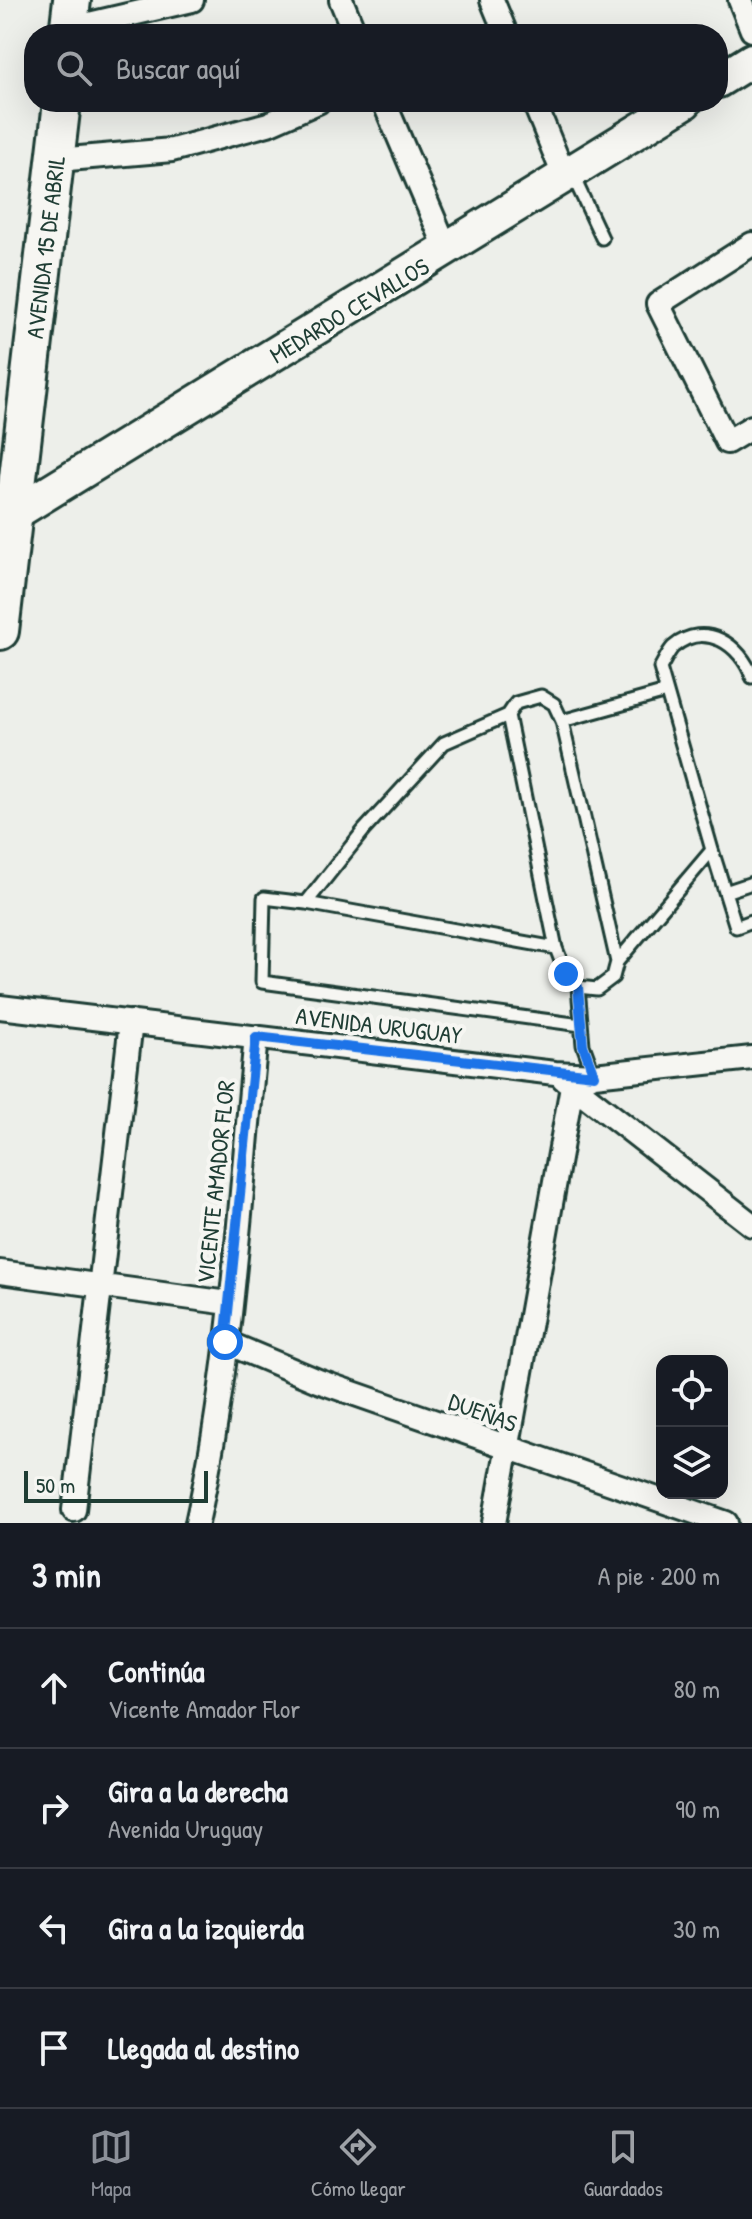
<!DOCTYPE html>
<html lang="es">
<meta charset="utf-8">
<style>
:root{--surface:#171b24;--page:#242831;--text:#f1f3f6;--muted:#9ea1a6;--line:#363941;--accent:#8c9099}
body{margin:0;font-family:"Patrick Hand",sans-serif;background:var(--page);color:var(--text)}
.controls{position:absolute;right:24px;bottom:24px;display:grid;overflow:hidden;border-radius:16px;box-shadow:0 8px 32px #0002}
.controls button{width:72px;height:72px;display:grid;place-items:center;padding:0;border:0;border-bottom:2px solid var(--line);background:var(--surface);color:var(--text);font:40px sans-serif}
.scale{position:absolute;left:24px;bottom:20px;width:184px;box-sizing:border-box;padding-left:8px;border:4px solid #1f3d34;border-top:0;font-size:22px;line-height:28px;white-space:nowrap;color:#1f3d34;-webkit-text-stroke:6px #f6f6f2;paint-order:stroke}
.stop{position:absolute;width:24px;height:24px;margin:-18px;border:6px solid #1a73e8;border-radius:50%;background:#fff}
.stop.end{background:#1a73e8;border-color:#fff;box-shadow:0 2px 8px #0008}
.list{margin:0;padding:0;list-style:none}
h2{display:flex;justify-content:space-between;align-items:center;height:104px;margin:0;padding:0 32px;font-size:34px}
h2 small{font-size:26px;font-weight:400;color:var(--muted)}
.list li{display:grid;grid-template-columns:52px 1fr auto;gap:24px;align-items:center;box-sizing:border-box;height:120px;padding:0 32px;border-top:2px solid var(--line)}
.list b{display:block;font-size:30px;white-space:nowrap}
.list p{margin:0;font-size:26px;white-space:nowrap;color:var(--muted)}
.list em{font-size:26px;font-style:normal;color:var(--muted)}
.icon{flex:none;width:44px;height:44px;fill:none;stroke:currentColor;stroke-width:2;stroke-linecap:round;stroke-linejoin:round}
.map{position:relative;flex:none;width:752px;height:1523px;overflow:hidden}
.search{position:absolute;background:var(--surface);box-shadow:0 8px 32px #0002;left:24px;right:24px;top:24px;height:88px;display:flex;align-items:center;gap:20px;box-sizing:border-box;padding:0 28px;border-radius:32px;color:var(--muted);font-size:30px}
.sheet{height:584px;background:var(--surface)}
nav{display:flex;justify-content:space-around;align-items:center;box-sizing:border-box;height:112px;border-top:2px solid var(--line);background:var(--surface);font-size:22px;color:var(--muted)}
nav a{display:grid;justify-items:center;gap:4px}
nav .on{color:var(--accent)}
.map>svg:first-child{display:block}
</style>
<div class="map">
<svg width="752" height="1523" viewBox="0 0 752 1523">
<rect width="100%" height="100%" fill="#edefea"/>
<filter id="ink" filterUnits="userSpaceOnUse"><feTurbulence type="fractalNoise" baseFrequency=".0125" numOctaves="2"/><feDisplacementMap in="SourceGraphic" scale="16" xChannelSelector="R" yChannelSelector="G"/><feConvolveMatrix kernelMatrix="1 2 1 2 8 2 1 2 1" color-interpolation-filters="sRGB"/></filter>
<g filter="url(#ink)">
<g fill="none" stroke-linecap="round" stroke-linejoin="round">
<defs>
<path id="lane" d="M572,174L602,238
M508,715L556,948
M562,721L666,692
M712,850L736,927L752,921
M725,892L752,883
M306,903L556,948L566,974L578,987L583,1045L594,1075
M617,962L712,850L660,668C664,662 668,652 673,647C705,620 741,645 752,677
M578,987L597,989L613,977L617,962L562,721L554,704L541,696L516,703L508,715L444,743L364,830L306,903L264,898L262,982L581,1025"/>
<path id="street" d="M341,0L355,34
M492,0L506,34
M740,0L752,30
M68,29L192,0
M384,102L447,250
M534,102L565,178
M57,160L172,150L268,124L318,102
M752,244L658,304L727,442L752,427
M0,1007L555,1073L594,1075L752,1058
M563,1078L752,1225
M0,1272L229,1303
M225,1342L318,1381L726,1523
M74,1510L131,1022
M197,1523C232,1364 240,1198 256,1037
M494,1523L572,1086L594,1075"/>
<path id="secondary" d="M718,81L752,60
M12,515L685,102"/>
<path id="primary" d="M68,34L72,0
M0,631L62,102"/>
</defs>
<use href="#lane" stroke="#1f3d34" stroke-width="17"/>
<use href="#street" stroke="#1f3d34" stroke-width="28"/>
<use href="#secondary" stroke="#1f3d34" stroke-width="38"/>
<use href="#primary" stroke="#1f3d34" stroke-width="42"/>
<use href="#lane" stroke="#f6f6f2" stroke-width="11"/>
<use href="#street" stroke="#f6f6f2" stroke-width="22"/>
<use href="#secondary" stroke="#f6f6f2" stroke-width="32"/>
<use href="#primary" stroke="#f6f6f2" stroke-width="36"/>
</g>
</g>
<g fill="none" stroke-linecap="round" stroke-linejoin="round" filter="url(#ink)">
<path stroke="#1a73e8" stroke-width="10" d="M225,1342L256,1037L594,1075L583,1045L578,987L566,974"/>
</g>
<g text-anchor="middle" dominant-baseline="central" stroke-width="8" stroke-linejoin="round" paint-order="stroke">
<g font-size="24" fill="#1f3d34" stroke="#f6f6f2">
<text transform="translate(45 247) rotate(-83)">AVENIDA 15 DE ABRIL</text>
<text transform="translate(349 310) rotate(-31)">MEDARDO CEVALLOS</text>
<text transform="translate(379 1025) rotate(7)">AVENIDA URUGUAY</text>
<text transform="translate(215 1182) rotate(-84)">VICENTE AMADOR FLOR</text>
<text transform="translate(483 1412) rotate(20)">DUEÑAS</text>
</g>
</g>
</svg>
<div class="controls">
<button><svg class="icon" aria-label="locate" viewBox="0 0 24 24"><circle cx="12" cy="12" r="6"/><path d="M12 2v4M12 18v4M2 12h4M18 12h4"/></svg></button>
<button><svg class="icon" aria-label="layers" viewBox="0 0 24 24"><path d="M12 4l9 5-9 5-9-5zM3 14l9 5 9-5"/></svg></button>
</div>
<div class="scale">50 m</div>
<div class="stop" style="left:225px;top:1342px"></div>
<div class="stop end" style="left:566px;top:974px"></div>
<div class="search"><svg class="icon" aria-label="search" viewBox="0 0 24 24"><circle cx="10" cy="10" r="6"/><path d="M15 15l6 6"/></svg>Buscar aquí</div>
</div>
<section class="sheet">
<h2>3 min<small>A pie · 200 m</small></h2>
<ul class="list">
<li><svg class="icon" aria-label="ahead" viewBox="0 0 24 24"><path d="M12 20V5M6 11l6-6 6 6"/></svg><div><b>Continúa</b><p>Vicente Amador Flor</p></div><em>80 m</em></li>
<li><svg class="icon" aria-label="right" viewBox="0 0 24 24"><path d="M7 20v-9h11M14 6l5 5-5 5"/></svg><div><b>Gira a la derecha</b><p>Avenida Uruguay</p></div><em>90 m</em></li>
<li><svg class="icon" aria-label="left" viewBox="0 0 24 24"><path d="M17 20v-9H6M10 6l-5 5 5 5"/></svg><div><b>Gira a la izquierda</b></div><em>30 m</em></li>
<li><svg class="icon" aria-label="arrive" viewBox="0 0 24 24"><path d="M6 21V4h12l-3 4 3 4H6"/></svg><div><b>Llegada al destino</b></div></li>
</ul>
</section>
<nav>
<a class="on"><svg class="icon" aria-label="map" viewBox="0 0 24 24"><path d="M3 6l6-2 6 2 6-2v14l-6 2-6-2-6 2zM9 4v14M15 6v14"/></svg>Mapa</a>
<a><svg class="icon" aria-label="directions" viewBox="0 0 24 24"><path d="M12 3l9 9-9 9-9-9zM9 14v-3h6M13 9l2 2-2 2"/></svg>Cómo llegar</a>
<a><svg class="icon" aria-label="saved" viewBox="0 0 24 24"><path d="M7 4h10v16l-5-4-5 4z"/></svg>Guardados</a>
</nav>
